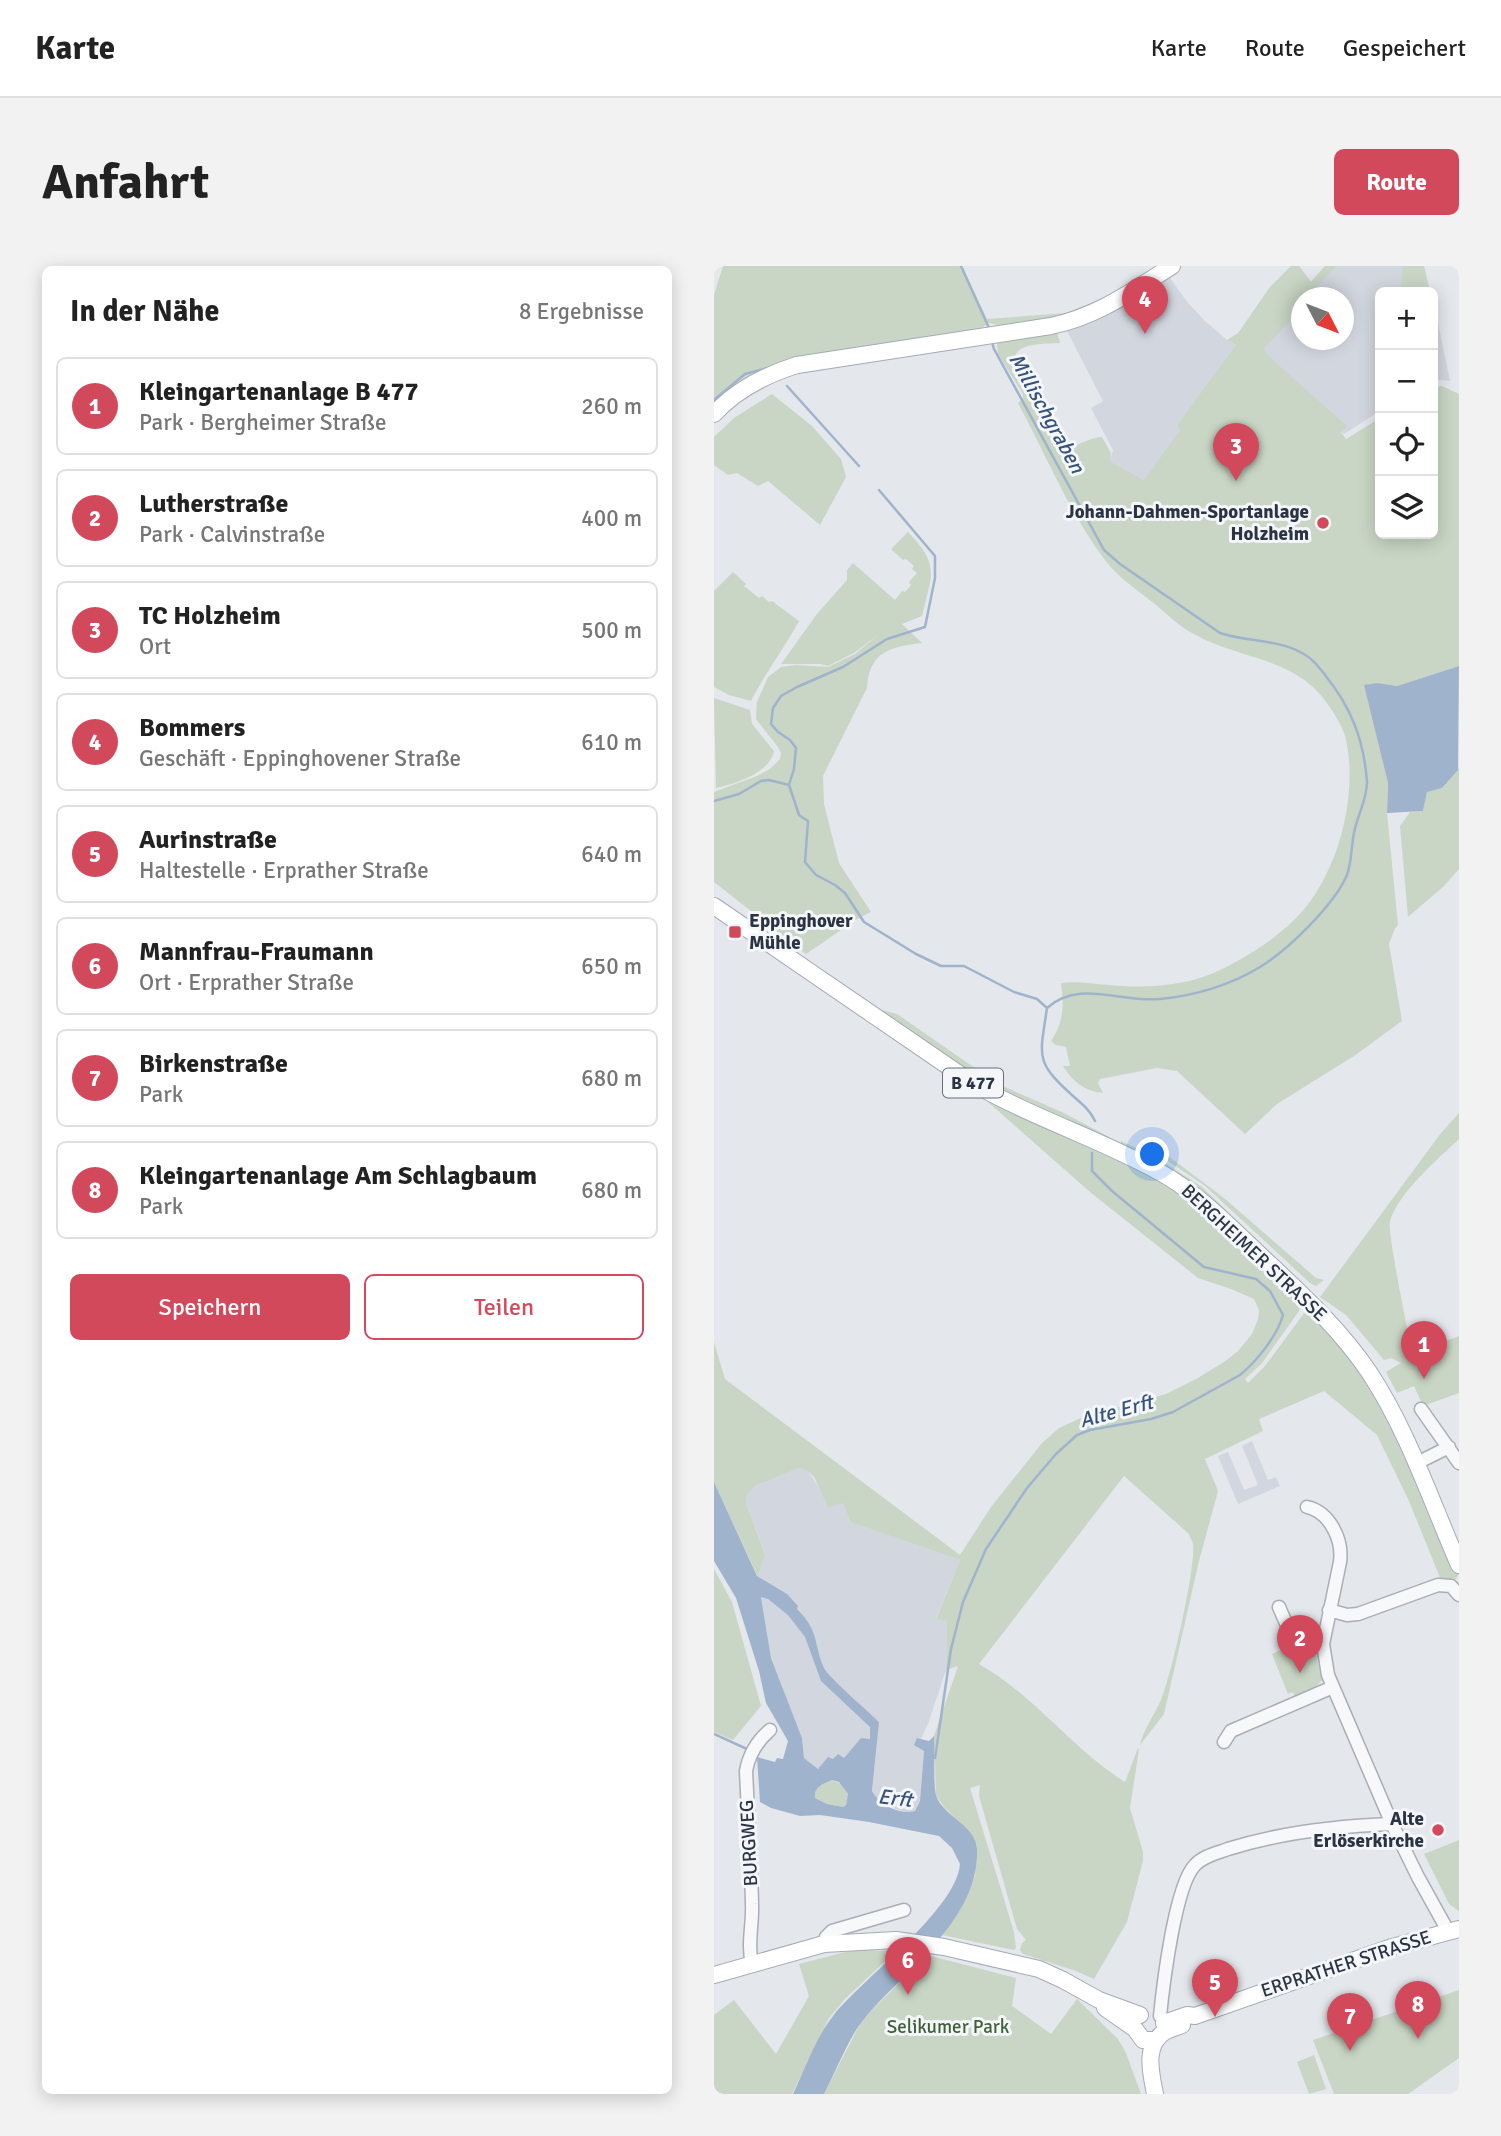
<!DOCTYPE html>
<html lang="de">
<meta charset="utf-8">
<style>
:root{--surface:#fff;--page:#f2f2f2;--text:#222;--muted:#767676;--line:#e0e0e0;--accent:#d1495b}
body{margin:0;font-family:Signika,sans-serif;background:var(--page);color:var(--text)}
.controls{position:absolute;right:21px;top:21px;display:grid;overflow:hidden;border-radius:10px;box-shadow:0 4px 18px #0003}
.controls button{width:63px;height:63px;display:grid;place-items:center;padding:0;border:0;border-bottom:2px solid var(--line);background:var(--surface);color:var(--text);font:35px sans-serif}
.compass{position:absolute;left:577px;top:21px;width:63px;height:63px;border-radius:50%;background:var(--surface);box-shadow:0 4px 18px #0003;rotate:132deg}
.you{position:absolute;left:439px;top:889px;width:24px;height:24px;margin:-18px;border:5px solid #fff;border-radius:50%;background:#1a73e8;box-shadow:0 0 0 10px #1a73e833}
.badge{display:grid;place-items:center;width:46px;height:46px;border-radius:50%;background:var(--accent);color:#fff;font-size:23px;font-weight:700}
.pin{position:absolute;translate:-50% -58px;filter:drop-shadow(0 2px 4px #0008)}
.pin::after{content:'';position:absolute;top:37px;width:24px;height:21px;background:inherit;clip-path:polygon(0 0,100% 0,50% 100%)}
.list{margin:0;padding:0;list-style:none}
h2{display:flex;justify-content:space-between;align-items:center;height:91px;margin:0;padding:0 28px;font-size:30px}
h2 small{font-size:23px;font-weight:400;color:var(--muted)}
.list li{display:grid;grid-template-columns:46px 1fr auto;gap:21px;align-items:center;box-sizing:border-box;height:98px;margin:0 14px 14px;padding:0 14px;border:2px solid var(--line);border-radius:10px}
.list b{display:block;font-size:26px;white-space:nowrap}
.list p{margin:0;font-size:23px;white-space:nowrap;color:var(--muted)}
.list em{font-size:23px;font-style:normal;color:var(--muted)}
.actions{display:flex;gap:14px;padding:21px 28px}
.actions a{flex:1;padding:16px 0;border:2px solid var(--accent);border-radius:10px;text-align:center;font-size:24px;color:var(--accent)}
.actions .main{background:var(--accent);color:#fff}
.icon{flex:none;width:38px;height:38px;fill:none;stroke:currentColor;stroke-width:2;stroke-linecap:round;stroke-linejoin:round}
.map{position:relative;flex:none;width:745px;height:1828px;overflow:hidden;border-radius:10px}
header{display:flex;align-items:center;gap:42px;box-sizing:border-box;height:98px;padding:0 35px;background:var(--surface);border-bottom:2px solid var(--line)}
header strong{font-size:33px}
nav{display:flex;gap:38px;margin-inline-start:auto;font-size:24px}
.intro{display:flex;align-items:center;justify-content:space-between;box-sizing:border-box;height:168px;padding:0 42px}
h1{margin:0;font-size:49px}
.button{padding:18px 32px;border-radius:10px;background:var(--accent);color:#fff;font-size:24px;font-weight:700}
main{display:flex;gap:42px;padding:0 42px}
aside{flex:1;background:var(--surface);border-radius:10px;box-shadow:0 4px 18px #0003}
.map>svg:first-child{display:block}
</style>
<header>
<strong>Karte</strong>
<nav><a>Karte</a><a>Route</a><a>Gespeichert</a></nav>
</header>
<div class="intro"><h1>Anfahrt</h1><a class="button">Route</a></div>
<main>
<aside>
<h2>In der Nähe<small>8 Ergebnisse</small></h2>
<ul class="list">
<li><span class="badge">1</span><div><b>Kleingartenanlage B 477</b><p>Park · Bergheimer Straße</p></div><em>260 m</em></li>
<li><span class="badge">2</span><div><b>Lutherstraße</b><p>Park · Calvinstraße</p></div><em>400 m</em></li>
<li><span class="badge">3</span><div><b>TC Holzheim</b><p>Ort</p></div><em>500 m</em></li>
<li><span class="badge">4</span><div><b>Bommers</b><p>Geschäft · Eppinghovener Straße</p></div><em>610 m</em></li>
<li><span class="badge">5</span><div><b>Aurinstraße</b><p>Haltestelle · Erprather Straße</p></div><em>640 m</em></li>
<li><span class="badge">6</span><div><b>Mannfrau-Fraumann</b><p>Ort · Erprather Straße</p></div><em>650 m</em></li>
<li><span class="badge">7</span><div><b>Birkenstraße</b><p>Park</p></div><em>680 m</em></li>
<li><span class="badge">8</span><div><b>Kleingartenanlage Am Schlagbaum</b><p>Park</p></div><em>680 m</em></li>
</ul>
<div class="actions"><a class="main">Speichern</a><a>Teilen</a></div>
</aside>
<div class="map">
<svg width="745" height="1828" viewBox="0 0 745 1828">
<rect width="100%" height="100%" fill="#e4e7ec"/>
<path fill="#d2d6de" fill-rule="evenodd" d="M585,0L597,16L611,0H710L716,26H666V145L630,168L523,78ZM587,32H629V74H587Z
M453,8L474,37L491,55L513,74L522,79L463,170L430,214L396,195L399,184L377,142L389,135L351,61Z
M719,36L724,57L736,115L719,113Z
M538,1175L554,1214L562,1211L566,1220L524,1238L504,1190L514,1186L530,1224L544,1219L528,1180Z
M85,1202L94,1205L106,1223L129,1237L136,1256L246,1294L222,1352L233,1355L232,1404L215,1455L207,1473L203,1472L210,1485L206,1535L201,1545L195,1547L172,1540L161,1531L158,1525L163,1476L147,1472L130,1493H116L104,1503L90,1492L88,1472L57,1392L44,1311L51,1287L32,1237L33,1229L41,1220Z"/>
<path fill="#c9d6c5" d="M9,0H248L273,53L352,47L387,33L388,38L370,47L288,60L275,57L263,65L119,88L0,142V29Z
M577,0H585L597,16L611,0H622L604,19L587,32L574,57L550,82L552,88L633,160L627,166L632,173L666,152V268H719V121L728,120L745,128V400L683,420L664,417L665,477L674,517L673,547L684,659L681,662L675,678L688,755L640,790L563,838L531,868L463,805L443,802L386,813L384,817L389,827C370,825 359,816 349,800H356L352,781L342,779L337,775C350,756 350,739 347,717C364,715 378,718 395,719C426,722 458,721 489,711C518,701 556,677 578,656C623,615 646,528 631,470C627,457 618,444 610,433C577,391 524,393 480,368C466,361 454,349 442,339C425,325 404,312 391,294C357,250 331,187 304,137L309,132V128L284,88L283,77L343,66L346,77C334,78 306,76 301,90C298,98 309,108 312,115C314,120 313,125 316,130C324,144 346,170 357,181C367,178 378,171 388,171L397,187L396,195L430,214L467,163H465L464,158L522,79L513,74L524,67L556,21Z
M689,0H710L716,26H686Z
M58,128L98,160L127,193L132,211L106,259L54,215L44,220L23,207L14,209L0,199V171L20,152Z
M194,266C226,299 218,308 208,350L188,358L208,377C177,381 155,385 153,422L109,510L110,538L125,597L157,646L143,653L92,688L0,616V526L43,510L56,503L66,493L67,487L64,481L42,453L43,436L54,411L67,401L82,399L114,401L141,388L165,368L140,387L114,400L106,398H67L103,348L133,314V304L139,297L181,334L188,325L191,326L197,319L195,316L203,307L198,303L200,300L192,293L189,294L177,283Z
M19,306L32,318L30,320L45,332L48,330L55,336L58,335L85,355C70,383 51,407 37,435L15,429L0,421V325Z
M0,432L36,444L38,458L60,485C56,507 21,518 2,522Z
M745,501V603L730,620L694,651L686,560L696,546L709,545L713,526L744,504Z
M96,696L168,744L183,748L284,818L350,847L395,871L394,875L298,834L97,700Z
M265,828L375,877L474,930L586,1038L585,1045L548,1097L531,1113L534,1117L551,1100L591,1046L596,1045L633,1087L656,1119L696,1199L745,1308L739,1317L727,1314L695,1235L663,1169L610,1125L545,1153L549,1165L491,1193L504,1225L485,1295L450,1448L426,1479C430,1462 440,1450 447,1434C457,1411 482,1302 479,1278C478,1275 476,1271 475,1268L410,1210L265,1398C320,1429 358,1483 411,1516L424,1482L425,1483L416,1542L429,1586V1595L413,1656L380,1713L362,1705L309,1688L306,1684L308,1677L312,1674L303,1663L265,1530L266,1519L256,1522L300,1666L302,1682L300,1684L228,1669L252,1630L261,1610L263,1592V1579L249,1560L230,1541L222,1529L220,1470L244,1400L232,1404L233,1355L222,1353L246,1294L136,1256L129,1237L114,1241L100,1211L94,1205L85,1202L41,1220L33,1229L32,1237L51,1288L44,1311L0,1216V1076L11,1113L246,1289L277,1241L328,1177L345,1162L371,1150L452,1128L482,1113L510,1096L524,1085L538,1068L544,1053L545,1044L540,1033L517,1023L484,1012L376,926Z
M745,847V873C723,894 685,926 676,955C673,964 692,1056 695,1072L699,1081L711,1083L745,1070V1127L709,1140L700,1120L683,1127L672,1106L687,1097L677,1092L670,1094L632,1049L606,1031L727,867Z
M407,875L444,892L488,921L595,1023L591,1024L407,878Z
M449,886L510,932L602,1012L610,1014L602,1020L596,1017L490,919L446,890Z
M0,1303L18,1336L47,1440L19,1474L0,1466Z
M581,1378L602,1388L608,1414L601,1422L581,1431L579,1426L574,1428L558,1388Z
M118,1514L127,1518L134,1528L132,1539L129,1541L113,1538L101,1532C100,1520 110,1518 118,1514Z
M745,1574V1645L735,1638L710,1588Z
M139,1684L182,1685L131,1733L115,1752L78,1828H0V1749L20,1734L62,1788L95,1730L85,1698Z
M213,1689L302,1712L298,1740L337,1768L363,1733L404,1773L412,1787L427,1828H110L148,1754Z
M745,1724V1792L694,1828H620L599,1774Z
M600,1789L612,1823L595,1828L583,1796Z"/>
<path fill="#9fb4cc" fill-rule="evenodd" d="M745,400L744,504L728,522L713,526L709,545L673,547L674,517L650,419L664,417L683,420Z
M0,1216L43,1310L73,1328L84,1340L83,1343C106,1366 99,1377 110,1402C115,1412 154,1445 165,1456L158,1525C165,1539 186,1549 201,1545L206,1535L210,1485L200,1479L203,1472L215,1475L220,1470C221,1485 219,1516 222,1529C229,1551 262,1559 263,1583C266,1653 190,1705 150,1753C136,1769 121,1807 110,1828H79C91,1803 101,1773 119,1750C147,1714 243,1643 246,1598L238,1582L225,1570L155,1556L106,1549L86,1550L57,1542L46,1536L43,1491L61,1496L63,1492L69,1493L74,1475L52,1437L45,1405L22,1332L0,1295ZM47,1331L54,1333L74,1349L91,1371L107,1415L156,1461V1473L147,1472L130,1492L124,1488L119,1493L114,1491L104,1503L90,1492L88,1472L57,1392ZM118,1514L125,1516L134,1528L132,1539L129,1541L113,1538L101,1532C100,1520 110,1518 118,1514Z"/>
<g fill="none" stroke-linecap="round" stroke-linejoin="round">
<path stroke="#9fb4cc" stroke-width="2.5" d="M247,0L275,62
M278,76L280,83L390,284L406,298L506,367C532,376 564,373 588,387C598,392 604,400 611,409C637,441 650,474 653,516C653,534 643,550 640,567C637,581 638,595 633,609C620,639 574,684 546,701C517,719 480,730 446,733C408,737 364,713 333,742
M73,120L145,200
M0,134L31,108L54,102
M165,224L221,290V312L211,361L173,373L129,401L83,421L67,430L59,442L57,458L64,466L76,474L82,482L80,503L75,519L85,549L94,555L91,596L102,609L121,619L131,627L150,656L202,688L227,700H250L300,726L323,733L333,742
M0,535L25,528L47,515L55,514L75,519
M333,742C326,791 320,795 359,830C368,838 376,844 381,855
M0,1468L35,1484
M221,1492L237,1383L249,1336L272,1283L313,1222L342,1188L363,1169L376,1164L437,1153L459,1146L526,1109C543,1095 563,1070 569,1049L556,1025L542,1013L490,1001L398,925L378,905V887"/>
<defs>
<path id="minor" d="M707,1143L745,1197
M701,1198L735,1181
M593,1241C616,1246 629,1274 626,1296L609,1378L614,1409L678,1558L704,1611L734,1665
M565,1341L578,1371L609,1378
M615,1344L633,1349L644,1348L724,1319L737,1320L745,1329
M510,1476L517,1465L619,1421
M110,1678L112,1671L118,1665L190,1644
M38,1698C33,1678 39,1658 38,1638C37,1594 34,1549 32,1505C35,1489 43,1475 56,1464
M446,1750C449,1720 461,1619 481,1599C489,1590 503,1587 514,1583C568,1566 622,1560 678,1558"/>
<path id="major" d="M0,148C23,123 51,109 83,99L337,60C384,50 418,25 458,0
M0,640L257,816C318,852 387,873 449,908C484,928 513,958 543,986C583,1024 624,1060 655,1106C694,1165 717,1235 745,1299
M0,1709L110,1678L182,1674L230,1681L325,1703L349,1714L385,1734L426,1749
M391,1742L421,1763L429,1774H442
M450,1757L473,1749L481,1750L675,1682L745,1663
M441,1828C437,1807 429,1778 452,1765C456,1763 463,1761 468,1759"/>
</defs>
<use href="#minor" stroke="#a9aeb7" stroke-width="15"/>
<use href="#major" stroke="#a3abb8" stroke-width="18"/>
<use href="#minor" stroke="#f7f8fa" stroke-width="12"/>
<use href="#major" stroke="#fff" stroke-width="16"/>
</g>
<g fill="#d1495b" stroke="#f4f6f9" stroke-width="2.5">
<circle cx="609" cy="257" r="7"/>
<rect x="14" y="659" width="14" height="14" rx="3.5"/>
<circle cx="724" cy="1564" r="7"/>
</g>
<g text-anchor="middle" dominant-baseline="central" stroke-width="6" stroke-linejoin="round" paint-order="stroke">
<rect fill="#f4f6f9" stroke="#676e7b" stroke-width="2" x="229" y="802.5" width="60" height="29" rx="5"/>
<g font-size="18" font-weight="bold" fill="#2b3445">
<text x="259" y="817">B 477</text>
</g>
<g font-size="19" font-weight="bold" fill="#2b3445" stroke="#f4f6f9" text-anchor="end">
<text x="595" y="246">Johann-Dahmen-Sportanlage<tspan x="595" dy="22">Holzheim</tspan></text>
<text x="35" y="655" text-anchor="start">Eppinghover<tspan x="35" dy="22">Mühle</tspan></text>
<text x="710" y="1553">Alte<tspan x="710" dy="22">Erlöserkirche</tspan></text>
</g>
<g font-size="19" fill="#2b3445" stroke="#f4f6f9">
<text transform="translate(540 987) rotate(43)">BERGHEIMER STRASSE</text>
<text transform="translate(35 1577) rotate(-93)">BURGWEG</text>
<text transform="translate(632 1698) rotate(-18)">ERPRATHER STRASSE</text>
</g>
<g font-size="19" fill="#3f6138" stroke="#f4f6f9">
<text x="234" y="1761">Selikumer Park</text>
</g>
<g font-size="21" font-style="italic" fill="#34527a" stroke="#f4f6f9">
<text transform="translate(333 147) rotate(61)">Millischgraben</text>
<text transform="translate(402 1145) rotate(-15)">Alte Erft</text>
<text transform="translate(181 1532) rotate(7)">Erft</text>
</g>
</g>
</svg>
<div class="controls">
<button>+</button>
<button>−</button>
<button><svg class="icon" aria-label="locate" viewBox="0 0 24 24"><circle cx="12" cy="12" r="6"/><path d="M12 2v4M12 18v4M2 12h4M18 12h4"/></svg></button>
<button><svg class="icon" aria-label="layers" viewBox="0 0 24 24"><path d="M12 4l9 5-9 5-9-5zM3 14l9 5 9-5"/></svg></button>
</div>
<svg class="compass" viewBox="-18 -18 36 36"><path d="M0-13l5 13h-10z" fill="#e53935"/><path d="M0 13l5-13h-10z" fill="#767676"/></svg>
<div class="you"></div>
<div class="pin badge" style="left:710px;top:1113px">1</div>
<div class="pin badge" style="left:586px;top:1407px">2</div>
<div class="pin badge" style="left:522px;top:215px">3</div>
<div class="pin badge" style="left:431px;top:68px">4</div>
<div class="pin badge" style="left:501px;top:1751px">5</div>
<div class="pin badge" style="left:194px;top:1729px">6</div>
<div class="pin badge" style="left:636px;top:1785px">7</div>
<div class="pin badge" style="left:704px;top:1773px">8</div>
</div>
</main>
